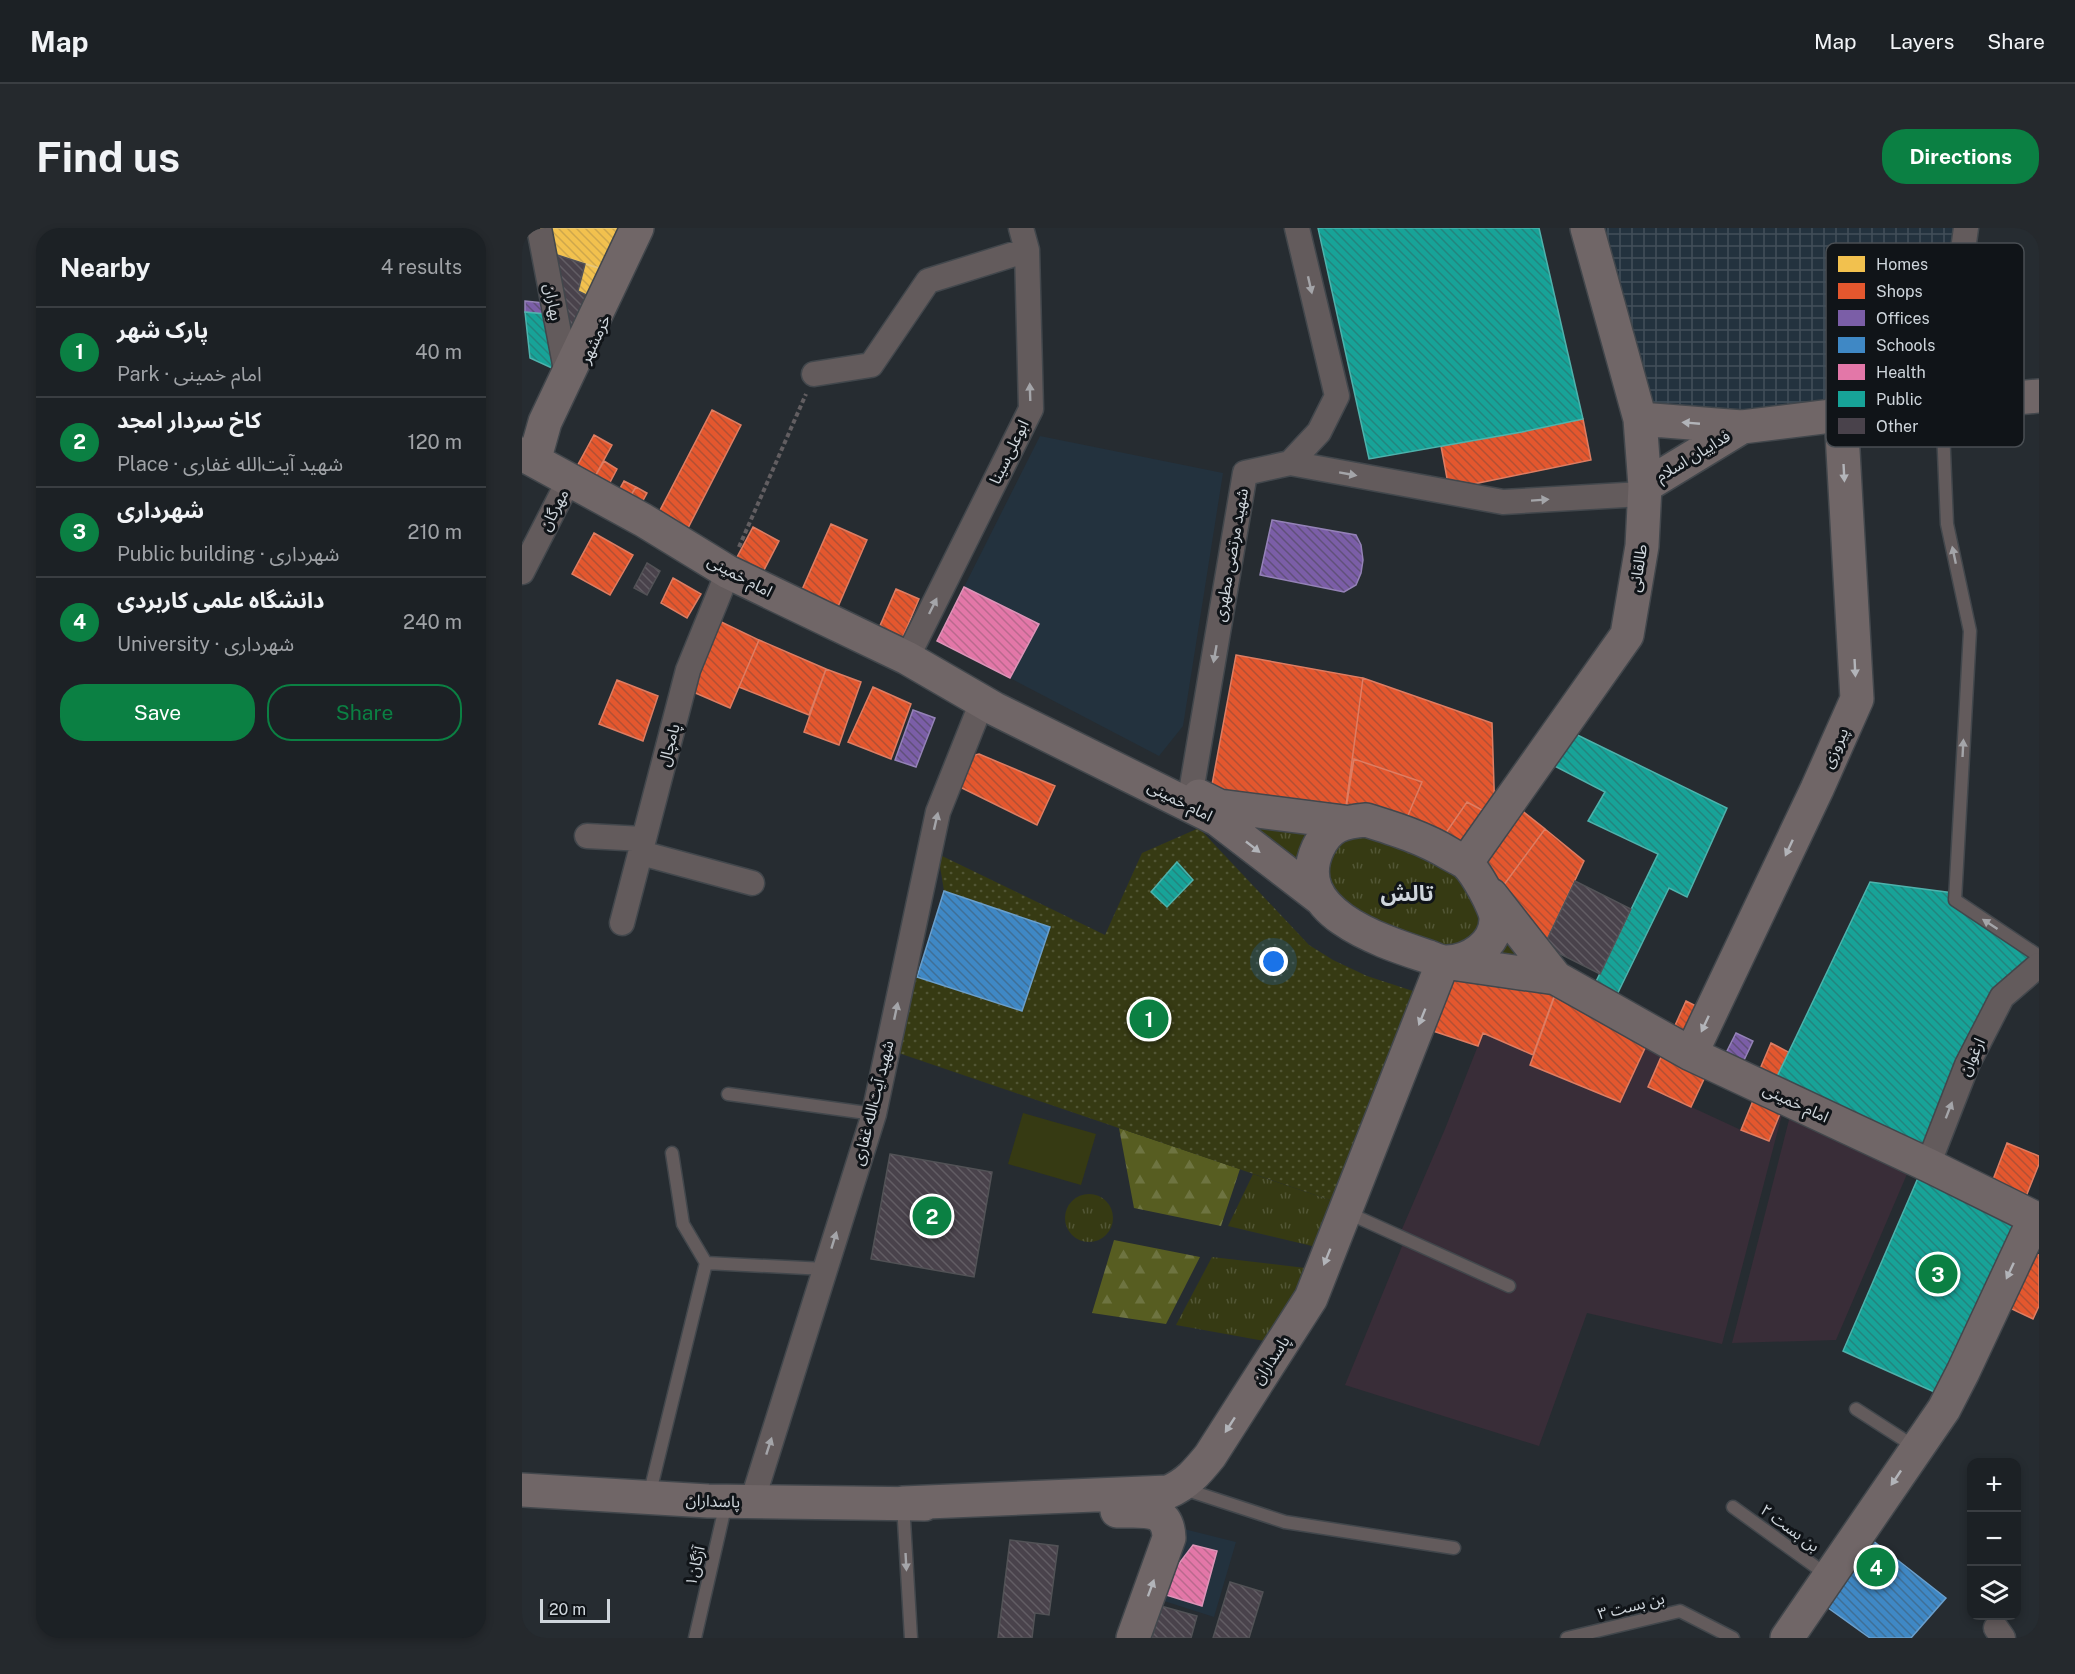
<!DOCTYPE html>
<meta charset="utf-8">
<style>
:root{--surface:#1c2125;--page:#25292d;--text:#f1f3f6;--muted:#a0a3a7;--line:#3a3e42;--accent:#0b8043}
body{margin:0;font-family:"Public Sans","Noto Sans Arabic",sans-serif;background:var(--page);color:var(--text)}
.controls{position:absolute;right:18px;bottom:18px;display:grid;overflow:hidden;border-radius:12px;box-shadow:0 3px 9px #0003}
.controls button{width:54px;height:54px;display:grid;place-items:center;padding:0;border:0;border-bottom:2px solid var(--line);background:var(--surface);color:var(--text);font:30px sans-serif}
.scale{position:absolute;left:18px;bottom:15px;width:70px;box-sizing:border-box;padding-left:6px;border:3px solid #cfd6dc;border-top:0;font-size:16px;line-height:21px;white-space:nowrap;color:#cfd6dc;-webkit-text-stroke:4px #101418;paint-order:stroke}
.you{position:absolute;left:752px;top:734px;width:21px;height:21px;margin:-15px;border:4px solid #fff;border-radius:50%;background:#1a73e8;box-shadow:0 0 0 9px #1a73e833}
.badge{display:grid;place-items:center;width:39px;height:39px;border-radius:50%;background:var(--accent);color:#fff;font-size:20px;font-weight:700}
.pin{position:absolute;translate:-50% -50%;border:3px solid #fff;box-shadow:0 2px 6px #0006}
.list{margin:0;padding:0;list-style:none}
h2{display:flex;justify-content:space-between;align-items:center;height:78px;margin:0;padding:0 24px;font-size:26px}
h2 small{font-size:20px;font-weight:400;color:var(--muted)}
.list li{display:grid;grid-template-columns:39px 1fr auto;gap:18px;align-items:center;box-sizing:border-box;height:90px;padding:0 24px;border-top:2px solid var(--line)}
.list b{display:block;font-size:22px;white-space:nowrap}
.list p{margin:0;font-size:20px;white-space:nowrap;color:var(--muted)}
.list em{font-size:20px;font-style:normal;color:var(--muted)}
.actions{display:flex;gap:12px;padding:18px 24px}
.actions a{flex:1;padding:14px 0;border:2px solid var(--accent);border-radius:24px;text-align:center;font-size:21px;color:var(--accent)}
.actions .main{background:var(--accent);color:#fff}
.icon{flex:none;width:33px;height:33px;fill:none;stroke:currentColor;stroke-width:2;stroke-linecap:round;stroke-linejoin:round}
.map{position:relative;flex:none;width:1517px;height:1410px;overflow:hidden;border-radius:24px}
header{display:flex;align-items:center;gap:36px;box-sizing:border-box;height:84px;padding:0 30px;background:var(--surface);border-bottom:2px solid var(--line)}
header strong{font-size:28px}
nav{display:flex;gap:33px;margin-inline-start:auto;font-size:21px}
.intro{display:flex;align-items:center;justify-content:space-between;box-sizing:border-box;height:144px;padding:0 36px}
h1{margin:0;font-size:42px}
.button{padding:15px 27px;border-radius:24px;background:var(--accent);color:#fff;font-size:21px;font-weight:700}
main{display:flex;gap:36px;padding:0 36px}
aside{flex:1;background:var(--surface);border-radius:24px;box-shadow:0 3px 9px #0003}
.map>svg:first-child{display:block}
</style>
<header>
<strong>Map</strong>
<nav><a>Map</a><a>Layers</a><a>Share</a></nav>
</header>
<div class="intro"><h1>Find us</h1><a class="button">Directions</a></div>
<main>
<aside>
<h2>Nearby<small>4 results</small></h2>
<ul class="list">
<li><span class="badge">1</span><div><b>پارک شهر</b><p>Park · امام خمینی</p></div><em>40 m</em></li>
<li><span class="badge">2</span><div><b>کاخ سردار امجد</b><p>Place · شهید آیت‌الله غفاری</p></div><em>120 m</em></li>
<li><span class="badge">3</span><div><b>شهرداری</b><p>Public building · شهرداری</p></div><em>210 m</em></li>
<li><span class="badge">4</span><div><b>دانشگاه علمی کاربردی</b><p>University · شهرداری</p></div><em>240 m</em></li>
</ul>
<div class="actions"><a class="main">Save</a><a>Share</a></div>
</aside>
<div class="map">
<svg width="1517" height="1410" viewBox="0 0 1517 1410">
<defs>
<pattern id="industrial-grid" width="8" height="8" patternUnits="userSpaceOnUse" patternTransform="scale(1.5)"><rect width="8" height="8" fill="#23323e"/><path d="M0 4h8M4 0v8" fill="none" stroke="#424f59"/></pattern>
<pattern id="grass-tufts" width="24" height="20" patternUnits="userSpaceOnUse" patternTransform="scale(1.5)"><rect width="24" height="20" fill="#363a13"/><path d="M3 7l-1-3M5 7V3M7 7l1-3M15 17l-1-3M17 17v-4M19 17l1-3" fill="none" stroke="#525635"/></pattern>
<pattern id="forest-firs" width="22" height="20" patternUnits="userSpaceOnUse" patternTransform="scale(1.5)"><rect width="22" height="20" fill="#575d21"/><path d="M5 1l3.5 6h-7zM16 11l3.5 6h-7z" fill="#6e7441"/></pattern>
<pattern id="park-dots" width="8" height="8" patternUnits="userSpaceOnUse" patternTransform="scale(1.5)"><rect width="8" height="8" fill="#363a13"/><path d="M2 2h.1M6 6h.1" fill="none" stroke="#525635" stroke-width="1.8" stroke-linecap="round"/></pattern>
<pattern id="homes-back-hatch" width="6" height="6" patternUnits="userSpaceOnUse" patternTransform="scale(1.5)"><rect width="6" height="6" fill="#f2c14e"/><path d="M-1 5l2 2M0 0l6 6M5-1l2 2" fill="none" stroke="#cea74c"/></pattern>
<pattern id="shops-back-hatch" width="6" height="6" patternUnits="userSpaceOnUse" patternTransform="scale(1.5)"><rect width="6" height="6" fill="#e4572e"/><path d="M-1 5l2 2M0 0l6 6M5-1l2 2" fill="none" stroke="#b25034"/></pattern>
<pattern id="offices-back-hatch" width="6" height="6" patternUnits="userSpaceOnUse" patternTransform="scale(1.5)"><rect width="6" height="6" fill="#7b5ea7"/><path d="M-1 5l2 2M0 0l6 6M5-1l2 2" fill="none" stroke="#60507a"/></pattern>
<pattern id="schools-back-hatch" width="6" height="6" patternUnits="userSpaceOnUse" patternTransform="scale(1.5)"><rect width="6" height="6" fill="#3f88c5"/><path d="M-1 5l2 2M0 0l6 6M5-1l2 2" fill="none" stroke="#3f6f97"/></pattern>
<pattern id="health-back-hatch" width="6" height="6" patternUnits="userSpaceOnUse" patternTransform="scale(1.5)"><rect width="6" height="6" fill="#e377a8"/><path d="M-1 5l2 2M0 0l6 6M5-1l2 2" fill="none" stroke="#ba698e"/></pattern>
<pattern id="public-back-hatch" width="6" height="6" patternUnits="userSpaceOnUse" patternTransform="scale(1.5)"><rect width="6" height="6" fill="#17a398"/><path d="M-1 5l2 2M0 0l6 6M5-1l2 2" fill="none" stroke="#23857e"/></pattern>
<pattern id="building-back-hatch" width="6" height="6" patternUnits="userSpaceOnUse" patternTransform="scale(1.5)"><rect width="6" height="6" fill="#49424b"/><path d="M-1 5l2 2M0 0l6 6M5-1l2 2" fill="none" stroke="#625d64"/></pattern>
</defs>
<rect width="100%" height="100%" fill="#262c31"/>
<path fill="url(#industrial-grid)" d="M1073,0H1444L1420,176L1119,190Z"/>
<path fill="#392d38" d="M961,805L1011,827L1008,837L1098,874L1130,805L1146,813L1126,859L1219,902L1247,913L1264,871L1200,1116L1065,1085L1017,1218L823,1157L883,1011L877,1008L923,901Z
M1268,888L1385,946L1314,1112L1210,1115Z"/>
<path fill="#23323e" d="M518,208L701,245L661,498L637,528L488,450L517,396L442,359Z
M662,1301L714,1314L692,1389L639,1372Z"/>
<path fill="url(#grass-tufts)" d="M510,488L697,578L910,616L1033,750L923,734Z
M731,946L811,973L807,1022L706,998Z
M543 990a24 24 0 1 1 48 0a24 24 0 1 1-48 0Z
M690,1029L800,1042L748,1114L654,1097Z"/>
<path fill="url(#forest-firs)" d="M597,900L718,941L699,998L612,980Z
M592,1012L678,1029L644,1096L570,1085Z"/>
<path fill="url(#park-dots)" d="M677,600L787,717L811,732L845,748L894,764L811,973L356,818L395,749L422,663L416,626L583,707L620,625Z"/>
<path fill="#363a13" d="M501,885L574,906L559,957L486,936Z"/>
<path fill="url(#homes-back-hatch)" stroke="#e8c779" stroke-width="1.5" d="M18,0H114L93,45L23,23Z
M63,36L93,45L79,74L56,63Z"/>
<path fill="url(#shops-back-hatch)" stroke="#de7d62" stroke-width="1.5" d="M190,182L219,197L164,304L135,288Z
M1061,191L1069,232L927,261L919,218Z
M72,207L90,217L71,252L53,242Z
M82,233L95,241L85,260L71,252Z
M102,253L114,259L106,272L95,266Z
M114,259L125,265L118,278L106,272Z
M309,296L345,312L315,381L279,364Z
M231,299L257,313L240,346L213,333Z
M72,305L111,327L88,367L50,346Z
M151,350L179,366L165,390L139,375Z
M374,361L397,371L380,411L357,400Z
M191,390L237,412L208,480L162,460Z
M237,412L304,441L287,487L217,459Z
M714,427L841,450L822,593L689,562Z
M304,441L339,454L317,517L282,504Z
M841,450L970,495L973,589L941,633L822,593Z
M95,452L136,468L121,513L77,496Z
M351,459L389,476L369,531L326,514Z
M457,526L533,558L515,597L436,558L444,529Z
M832,531L900,554L879,604L822,593Z
M988,573L1023,601L973,669L945,636Z
M945,574L973,589L935,629L915,618Z
M1023,601L1062,633L1022,718L973,669Z
M926,749L1034,763L1011,827L961,805L956,818L905,801Z
M1038,753L1130,805L1098,874L1008,837Z
M1164,773L1188,785L1168,826L1146,813Z
M1146,813L1189,836L1169,879L1126,859Z
M1249,815L1270,826L1252,864L1232,855Z
M1237,858L1264,871L1247,913L1219,902Z
M1485,915L1517,928V936L1501,976L1467,962Z
M1501,1020L1517,1027V1078L1511,1091L1475,1074Z"/>
<path fill="url(#offices-back-hatch)" stroke="#9482b7" stroke-width="1.5" d="M3,73L31,76L33,87L3,84Z
M750,292L834,307L839,317L841,332L839,345L834,357L822,364L738,347Z
M391,482L413,490L394,539L373,532Z
M1214,805L1231,813L1215,847L1197,839Z"/>
<path fill="url(#schools-back-hatch)" stroke="#6a9fcc" stroke-width="1.5" d="M422,663L528,699L500,783L395,749Z
M1345,1308L1424,1370L1389,1410H1348L1298,1374Z"/>
<path fill="url(#health-back-hatch)" stroke="#dd94b8" stroke-width="1.5" d="M442,359L517,396L488,450L415,413Z
M671,1317L695,1323L680,1378L641,1366L646,1350Z"/>
<path fill="url(#public-back-hatch)" stroke="#4eb2ac" stroke-width="1.5" d="M796,0H1017L1061,191L1000,204L847,231Z
M3,84L33,87L45,147L8,130Z
M1041,500L1205,580L1165,669L1147,660L1088,781L1067,768L1136,626L1066,593L1083,564L1019,531Z
M655,634L671,652L645,679L629,664Z
M1348,654L1432,665L1517,721L1479,762L1405,929L1251,857Z
M1399,943L1507,988L1419,1167L1321,1123Z"/>
<path fill="url(#building-back-hatch)" stroke="#525256" stroke-width="1.5" d="M23,23L63,36L56,63L79,74L59,116L38,108Z
M125,335L138,343L125,367L112,360Z
M1053,653L1109,681L1078,746L1022,718Z
M368,926L470,944L452,1049L349,1031Z
M488,1312L536,1318L527,1387L513,1385L510,1410H476Z
M708,1354L741,1364L727,1410H691Z
M639,1378L675,1388L669,1410H630Z"/>
<g fill="none" stroke-linecap="round" stroke-linejoin="round">
<defs>
<path id="lane" d="M1420,177L1425,296L1448,403L1433,672L1517,728
M206,866L352,886
M150,925L161,996L184,1035
M824,984L987,1058
M1334,1181L1393,1219
M662,1261L763,1294L932,1320
M127,1268L184,1035L303,1041
M381,1276L389,1410
M1211,1279L1305,1347
M173,1410L204,1275
M1045,1410L1158,1383L1211,1410"/>
<path id="street" d="M17,0L45,147
M292,146L349,137L406,53L505,22
M1420,177L1444,0
M768,235L981,274L1120,266
M0,344L47,252
M385,430L509,181L505,22L499,0
M669,564L723,245L768,235L797,204L815,168L775,0
M65,608L121,611
M119,625L230,655
M100,695L166,442L206,344
M1406,937L1445,837L1480,769L1517,737
M230,1274L352,886L416,584L460,474
M1474,1400L1481,1410"/>
<path id="secondary" d="M1118,191L1220,199L1366,181L1517,168
M0,226L121,292L206,344L385,430L473,481L695,591L799,671
M9,231L16,219L23,194L115,0
M1123,258L1220,199
M677,568L697,578L822,594
M844,592C873,601 902,610 928,626C933,629 940,632 944,635C953,643 974,679 974,691C974,717 947,734 924,734C918,734 912,731 907,729C862,714 766,685 796,620C807,597 821,594 844,592Z
M944,635L1105,407L1120,318L1123,258L1118,191L1065,0
M969,667L1034,750
M922,734L1034,750L1169,826L1406,937L1517,992
M1169,826L1295,561L1335,471L1319,187
M0,1262L186,1273L403,1276
M381,1275L646,1264C665,1256 675,1244 688,1228L789,1070L921,734
M595,1283C620,1284 646,1277 647,1310L611,1410
M1265,1410L1422,1181L1441,1144L1513,990"/>
</defs>
<use href="#lane" stroke="#42474c" stroke-width="15"/>
<use href="#street" stroke="#42474c" stroke-width="27"/>
<use href="#secondary" stroke="#42474c" stroke-width="36"/>
<path stroke="#625e61" stroke-width="4" stroke-dasharray="4.5 3" stroke-linecap="butt" d="M217,319L284,166"/>
<use href="#lane" stroke="#635b5c" stroke-width="12"/>
<use href="#street" stroke="#635b5c" stroke-width="24"/>
<use href="#secondary" stroke="#706667" stroke-width="33"/>
</g>
<defs><path id="oneway-solid" d="M-6-.8H1V-3.2L6.5 0L1 3.2V.8H-6Z" transform="scale(1.5)"/></defs>
<g fill="#a4a5a9">
<use href="#oneway-solid" transform="translate(788 57) rotate(77)"/>
<use href="#oneway-solid" transform="translate(508 164) rotate(-92)"/>
<use href="#oneway-solid" transform="translate(826 246) rotate(10)"/>
<use href="#oneway-solid" transform="translate(1018 272) rotate(-4)"/>
<use href="#oneway-solid" transform="translate(1432 327) rotate(-102)"/>
<use href="#oneway-solid" transform="translate(411 378) rotate(-64)"/>
<use href="#oneway-solid" transform="translate(693 426) rotate(100)"/>
<use href="#oneway-solid" transform="translate(1441 520) rotate(-87)"/>
<use href="#oneway-solid" transform="translate(414 593) rotate(-77)"/>
<use href="#oneway-solid" transform="translate(1468 696) rotate(-147)"/>
<use href="#oneway-solid" transform="translate(374 783) rotate(-78)"/>
<use href="#oneway-solid" transform="translate(1427 882) rotate(-69)"/>
<use href="#oneway-solid" transform="translate(312 1012) rotate(-73)"/>
<use href="#oneway-solid" transform="translate(247 1218) rotate(-72)"/>
<use href="#oneway-solid" transform="translate(384 1334) rotate(87)"/>
</g>
<g fill="#b2b4b9">
<use href="#oneway-solid" transform="translate(1169 195) rotate(-175)"/>
<use href="#oneway-solid" transform="translate(1322 245) rotate(87)"/>
<use href="#oneway-solid" transform="translate(1333 440) rotate(87)"/>
<use href="#oneway-solid" transform="translate(731 619) rotate(38)"/>
<use href="#oneway-solid" transform="translate(1267 620) rotate(115)"/>
<use href="#oneway-solid" transform="translate(900 789) rotate(112)"/>
<use href="#oneway-solid" transform="translate(1183 796) rotate(115)"/>
<use href="#oneway-solid" transform="translate(805 1029) rotate(112)"/>
<use href="#oneway-solid" transform="translate(1488 1043) rotate(115)"/>
<use href="#oneway-solid" transform="translate(708 1197) rotate(123)"/>
<use href="#oneway-solid" transform="translate(1374 1250) rotate(124)"/>
<use href="#oneway-solid" transform="translate(629 1360) rotate(-70)"/>
</g>
<g text-anchor="middle" dominant-baseline="central" stroke-width="6" stroke-linejoin="round" paint-order="stroke">
<g font-size="16" fill="#cfd6dc" stroke="#101418">
<text transform="translate(31 74) rotate(79)">بهاران</text>
<text transform="translate(73 111) rotate(-65)">خرمشهر</text>
<text transform="translate(487 224) rotate(-64)">ابوعلی‌سینا</text>
<text transform="translate(1171 228) rotate(-31)">فداییان اسلام</text>
<text transform="translate(32 282) rotate(-63)">مهرگان</text>
<text transform="translate(709 327) rotate(-80)">شهید مرتضی مطهری</text>
<text transform="translate(1116 340) rotate(-81)">طالقانی</text>
<text transform="translate(218 348) rotate(28)">امام خمینی</text>
<text transform="translate(147 517) rotate(-75)">پامچال</text>
<text transform="translate(1313 520) rotate(-66)">پیروزی</text>
<text transform="translate(658 573) rotate(27)">امام خمینی</text>
<text transform="translate(1450 829) rotate(-65)">ارغوان</text>
<text transform="translate(351 875) rotate(-76)">شهید آیت‌الله غفاری</text>
<text transform="translate(1274 875) rotate(25)">امام خمینی</text>
<text transform="translate(749 1132) rotate(-57)">پاسداران</text>
<text transform="translate(191 1273) rotate(2)">پاسداران</text>
<text transform="translate(1268 1300) rotate(36)">بن بست ۲</text>
<text transform="translate(173 1338) rotate(-77)">۱آژگان</text>
<text transform="translate(1109 1378) rotate(-14)">بن بست ۳</text>
</g>
<g font-size="22" font-weight="bold" fill="#cfd6dc" stroke="#101418">
<text x="885" y="665">تالش</text>
</g>
</g>
<rect x="1304" y="15" width="198" height="204" rx="9" fill="#101418" stroke="#494e53" stroke-width="1.5"/>
<rect x="1316" y="28" width="27" height="16" fill="#f2c14e"/>
<rect x="1316" y="55" width="27" height="16" fill="#e4572e"/>
<rect x="1316" y="82" width="27" height="16" fill="#7b5ea7"/>
<rect x="1316" y="109" width="27" height="16" fill="#3f88c5"/>
<rect x="1316" y="136" width="27" height="16" fill="#e377a8"/>
<rect x="1316" y="163" width="27" height="16" fill="#17a398"/>
<rect x="1316" y="190" width="27" height="16" fill="#49424b"/>
<g font-size="16" fill="#cfd6dc">
<text x="1354" y="42">Homes</text>
<text x="1354" y="69">Shops</text>
<text x="1354" y="96">Offices</text>
<text x="1354" y="123">Schools</text>
<text x="1354" y="150">Health</text>
<text x="1354" y="177">Public</text>
<text x="1354" y="204">Other</text>
</g>
</svg>
<div class="controls">
<button>+</button>
<button>−</button>
<button><svg class="icon" aria-label="layers" viewBox="0 0 24 24"><path d="M12 4l9 5-9 5-9-5zM3 14l9 5 9-5"/></svg></button>
</div>
<div class="scale">20 m</div>
<div class="you"></div>
<div class="pin badge" style="left:627px;top:791px">1</div>
<div class="pin badge" style="left:410px;top:988px">2</div>
<div class="pin badge" style="left:1416px;top:1046px">3</div>
<div class="pin badge" style="left:1354px;top:1339px">4</div>
</div>
</main>
